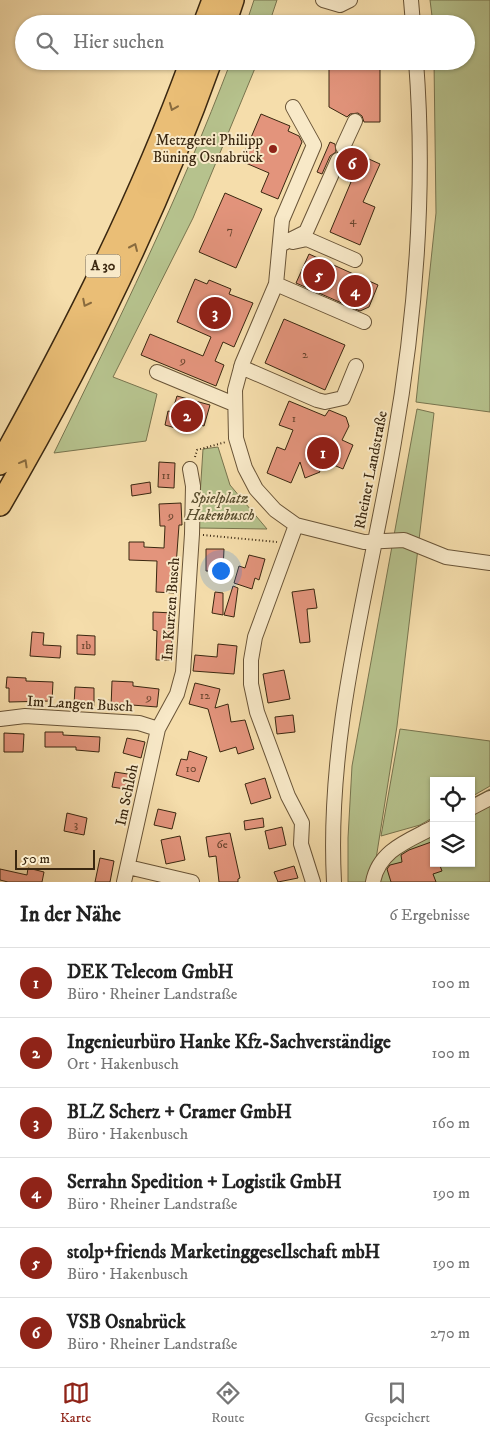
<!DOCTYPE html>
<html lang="de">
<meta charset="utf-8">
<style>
:root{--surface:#fff;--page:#f2f2f2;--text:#222;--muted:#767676;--line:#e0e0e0;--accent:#8f2418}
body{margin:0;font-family:"IM FELL DW Pica",serif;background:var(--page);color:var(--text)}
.controls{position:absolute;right:15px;bottom:15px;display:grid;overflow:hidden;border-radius:0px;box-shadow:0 1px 4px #0004}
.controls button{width:45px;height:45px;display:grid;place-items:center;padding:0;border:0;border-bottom:1px solid var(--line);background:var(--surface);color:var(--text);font:25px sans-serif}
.scale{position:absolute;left:15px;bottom:12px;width:80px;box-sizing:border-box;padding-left:5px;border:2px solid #3a2710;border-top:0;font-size:14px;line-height:18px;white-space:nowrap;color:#3a2710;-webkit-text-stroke:4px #f8e9c8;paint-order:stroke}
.you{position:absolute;left:220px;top:570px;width:18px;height:18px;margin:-12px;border:4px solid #fff;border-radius:50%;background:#1a73e8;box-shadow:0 0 0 8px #1a73e833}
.badge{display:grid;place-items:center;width:32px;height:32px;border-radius:50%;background:var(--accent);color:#fff;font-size:16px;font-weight:700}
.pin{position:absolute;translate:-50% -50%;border:2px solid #fff;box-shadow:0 1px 5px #0006}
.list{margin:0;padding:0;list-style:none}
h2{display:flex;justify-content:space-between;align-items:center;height:65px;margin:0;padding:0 20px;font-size:21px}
h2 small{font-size:16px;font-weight:400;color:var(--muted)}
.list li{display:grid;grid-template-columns:32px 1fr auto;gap:15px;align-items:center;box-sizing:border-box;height:70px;padding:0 20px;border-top:1px solid var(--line)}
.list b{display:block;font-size:19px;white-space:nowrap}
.list p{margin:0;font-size:16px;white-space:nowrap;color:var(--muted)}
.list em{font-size:16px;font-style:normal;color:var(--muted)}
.icon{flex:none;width:28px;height:28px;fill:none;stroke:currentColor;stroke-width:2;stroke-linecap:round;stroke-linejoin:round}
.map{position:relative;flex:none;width:490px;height:882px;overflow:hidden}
.search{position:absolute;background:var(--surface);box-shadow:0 1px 4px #0004;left:15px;right:15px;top:15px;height:55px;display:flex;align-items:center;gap:12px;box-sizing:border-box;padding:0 18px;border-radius:28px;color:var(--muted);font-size:19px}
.sheet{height:485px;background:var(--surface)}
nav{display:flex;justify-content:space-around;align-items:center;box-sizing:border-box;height:70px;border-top:1px solid var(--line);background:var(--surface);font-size:14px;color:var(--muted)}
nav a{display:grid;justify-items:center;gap:2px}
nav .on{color:var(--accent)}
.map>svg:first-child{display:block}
</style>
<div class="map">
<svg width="490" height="882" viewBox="0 0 490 882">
<rect width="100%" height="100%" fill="#f5ddab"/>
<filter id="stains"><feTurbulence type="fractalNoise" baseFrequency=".004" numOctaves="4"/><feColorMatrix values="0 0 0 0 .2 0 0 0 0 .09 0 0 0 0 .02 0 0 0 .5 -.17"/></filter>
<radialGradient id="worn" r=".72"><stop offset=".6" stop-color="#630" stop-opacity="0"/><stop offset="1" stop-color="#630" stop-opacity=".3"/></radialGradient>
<path fill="#b6c28d" stroke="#78744e" d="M254,0H277L269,24H246Z
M430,0H490V412L416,402L436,213L434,61H466V24H433Z
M231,61H258L193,218L113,377L157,394L146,441L54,453C117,324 180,196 231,61Z
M417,409L434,413L397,726L376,859L434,820V863H471V799L490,789V882H348V838L352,766Z
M218,447L230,485L267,529L198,528L203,449Z
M400,729L490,741V786L471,797V781H434V817L420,825L381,836Z"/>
<path fill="#e3947c" stroke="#3a2710" d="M329,61H380V122H364L362,116L358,113L350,114L347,117L329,107Z
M261,114L290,126L288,131L299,136L302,142L278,199L261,192L269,173L241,161Z
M330,142L335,144L336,152L330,156L322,174L317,172Z
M351,151L380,164L363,202L375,207L360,245L330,232L351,182L345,180L348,172L344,169L347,160L345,155Z
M225,193L262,209L236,268L199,252Z
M309,254L378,285L369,307L360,311L296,283Z
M195,279L207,284L209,280L231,289L229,294L253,303L234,347L223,342L215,361L224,365L216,386L141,355L150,334L203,356L211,337L177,322Z
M284,319L345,345L325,390L265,363Z
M177,396L210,405L204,426L181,420L179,429L165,425L168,411L172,412Z
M289,401L325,416L329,410L346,417L349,426L342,440L353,445L343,469L329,463L318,468L320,472L305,478L300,462L291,483L267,473L277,447L285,450L293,430L279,425Z
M159,462L175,463L174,488L158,487Z
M150,482L151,493L132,496L131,485Z
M181,503L182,525H179L174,593L156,592L157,561L129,560V542H144V547L164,548L165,526H160L159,504Z
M206,549H224L223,571H206Z
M249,555L265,559L259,580L255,578L252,589L234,583L239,566L245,568Z
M233,586L238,588L234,617L224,615Z
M314,589L317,608L307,609L310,642L300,643L292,592Z
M215,592L223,593V615L212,613Z
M153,612L173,613L171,660H156L157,631L153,630Z
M32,632L44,633L43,645L61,646L60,658L30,656Z
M77,635L95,636V655L77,654Z
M218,644L237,646L234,674L193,671L195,655L217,657Z
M284,670L290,699L268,703L263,674Z
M7,677L26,678V681L53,682L52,701L9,702V688H6Z
M112,681L133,682V686L159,689L157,707L132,705V709L111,708Z
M195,683L220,689L215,708L228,704L231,722L245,720L254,749L238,754L236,747L220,752L208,709L189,704Z
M75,687L94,688V706L74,705Z
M293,715L295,732L277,734L275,717Z
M45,732H63V735L100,737L99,752L76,750V747H45Z
M4,733L24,734L23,752H4Z
M127,738L145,742L141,758L123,753Z
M189,751L207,757L199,782L176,775L181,759L187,760Z
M115,772L134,775L131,790L112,787Z
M265,778L271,798L251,804L245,784Z
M158,809L176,813L172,829L154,825Z
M67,813L87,818L84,835L64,831Z
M263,818L264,827L245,830L244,821Z
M282,827L286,845L269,849L265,831Z
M230,833L240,878L238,879V882H219L216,856L209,857L206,837Z
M180,836L185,860L166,864L161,840Z
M434,841V863H439L442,871L433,874L436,882H391L387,869L390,865L402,862L401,855L409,850Z
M100,858L114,861L110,882H95Z
M294,866L298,878L278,882L274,872Z
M28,868L44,872L42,882H8L0,880V869L27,875Z"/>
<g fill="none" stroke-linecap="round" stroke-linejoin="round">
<defs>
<path id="minor" d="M323,0L340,5L350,0
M411,0L413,24
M293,107L314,145L282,220L276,284L242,364L235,390L236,438L245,468L256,489L275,510L296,525L364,542L404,540L446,557L490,563
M343,147L355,121
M293,242L307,239L355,260
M280,245L306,232L338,160
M276,284L364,322
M241,367L317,400L325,402L343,398L356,366
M157,372L234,404
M296,525L255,637L251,660V684L257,712L288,796L302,823L301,844L313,882
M0,719L25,716L139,723L158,729
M471,808L490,798
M128,867L192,882
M124,882L158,729L177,694L183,672L192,534L193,486L190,469
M334,882C326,733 369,588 394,442C416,316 426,189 416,61
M373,882C379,850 408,841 434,827"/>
<path id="highway" d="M204,24L213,0
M225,24L233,0
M0,464C72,334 140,201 191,61
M0,505C82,364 156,215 211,61"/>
</defs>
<use href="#minor" stroke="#695437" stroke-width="16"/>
<use href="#highway" stroke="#3a2710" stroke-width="24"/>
<path stroke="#3a2710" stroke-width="2" stroke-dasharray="1 2.5" stroke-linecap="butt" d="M195,457L197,450L226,442
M203,535L277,542"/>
<use href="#minor" stroke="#f8e9c8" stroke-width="14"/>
<use href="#highway" stroke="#eabe76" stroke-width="21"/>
</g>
<defs><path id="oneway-chevron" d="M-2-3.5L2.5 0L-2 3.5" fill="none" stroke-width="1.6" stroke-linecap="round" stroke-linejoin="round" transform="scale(1.25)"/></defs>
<g stroke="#896b3e">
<use href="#oneway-chevron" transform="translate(173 107) rotate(112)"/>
<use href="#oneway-chevron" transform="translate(134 247) rotate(-66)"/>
<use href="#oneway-chevron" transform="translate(86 303) rotate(117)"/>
<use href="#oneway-chevron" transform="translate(24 463) rotate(-61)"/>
</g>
<circle fill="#8f2418" stroke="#f8e9c8" stroke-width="2" cx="273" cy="149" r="5"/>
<g text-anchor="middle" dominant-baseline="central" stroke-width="4" stroke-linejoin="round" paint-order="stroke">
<g font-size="12" fill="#64422b">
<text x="353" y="220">4</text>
<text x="230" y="230">7</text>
<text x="305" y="354">2</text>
<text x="183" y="360">9</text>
<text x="294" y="418">1</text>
<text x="166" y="475">11</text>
<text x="171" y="515">9</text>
<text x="86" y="645">1b</text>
<text x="205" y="695">12</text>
<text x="149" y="697">9</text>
<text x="191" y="768">10</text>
<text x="76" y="824">3</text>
<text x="222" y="844">6e</text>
</g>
<rect fill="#f8e9c8" stroke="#736147" stroke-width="1" x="85.5" y="254.5" width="35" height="23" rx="4"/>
<g font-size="14" font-weight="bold" fill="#3a2710">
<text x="103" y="266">A 30</text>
</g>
<g font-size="15" fill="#3a2710" stroke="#f8e9c8" text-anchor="end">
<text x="263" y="140">Metzgerei Philipp<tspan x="263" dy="17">Büning Osnabrück</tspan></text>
</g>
<g font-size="15" fill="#3a2710" stroke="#f8e9c8">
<text transform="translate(371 470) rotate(-79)">Rheiner Landstraße</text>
<text transform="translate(171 609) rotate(-86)">Im Kurzen Busch</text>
<text transform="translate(80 704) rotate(3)">Im Langen Busch</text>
<text transform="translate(127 795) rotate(-78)">Im Schloh</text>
</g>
<g font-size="15" font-style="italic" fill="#594e2f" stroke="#f8e9c8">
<text x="220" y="498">Spielplatz<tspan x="220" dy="17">Hakenbusch</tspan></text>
</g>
</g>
<rect width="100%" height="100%" filter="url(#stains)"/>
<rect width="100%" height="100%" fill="url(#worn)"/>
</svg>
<div class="controls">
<button><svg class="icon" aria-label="locate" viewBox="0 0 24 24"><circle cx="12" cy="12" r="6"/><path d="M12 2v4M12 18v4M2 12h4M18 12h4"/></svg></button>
<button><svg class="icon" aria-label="layers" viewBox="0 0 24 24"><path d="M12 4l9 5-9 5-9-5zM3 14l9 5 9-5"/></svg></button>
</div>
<div class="scale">50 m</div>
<div class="you"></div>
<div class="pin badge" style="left:323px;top:453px">1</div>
<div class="pin badge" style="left:187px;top:416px">2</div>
<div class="pin badge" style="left:215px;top:313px">3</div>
<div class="pin badge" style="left:355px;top:291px">4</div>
<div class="pin badge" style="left:319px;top:275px">5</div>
<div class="pin badge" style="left:352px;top:164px">6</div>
<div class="search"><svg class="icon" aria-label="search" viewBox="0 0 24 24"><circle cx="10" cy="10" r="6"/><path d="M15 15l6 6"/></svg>Hier suchen</div>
</div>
<section class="sheet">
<h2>In der Nähe<small>6 Ergebnisse</small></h2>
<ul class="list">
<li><span class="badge">1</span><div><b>DEK Telecom GmbH</b><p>Büro · Rheiner Landstraße</p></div><em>100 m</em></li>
<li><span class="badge">2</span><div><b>Ingenieurbüro Hanke Kfz-Sachverständige</b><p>Ort · Hakenbusch</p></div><em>100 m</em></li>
<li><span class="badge">3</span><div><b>BLZ Scherz + Cramer GmbH</b><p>Büro · Hakenbusch</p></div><em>160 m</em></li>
<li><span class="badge">4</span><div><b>Serrahn Spedition + Logistik GmbH</b><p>Büro · Rheiner Landstraße</p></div><em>190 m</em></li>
<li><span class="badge">5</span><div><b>stolp+friends Marketinggesellschaft mbH</b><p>Büro · Hakenbusch</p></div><em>190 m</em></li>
<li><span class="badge">6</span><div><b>VSB Osnabrück</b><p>Büro · Rheiner Landstraße</p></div><em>270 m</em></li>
</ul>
</section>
<nav>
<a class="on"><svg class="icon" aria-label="map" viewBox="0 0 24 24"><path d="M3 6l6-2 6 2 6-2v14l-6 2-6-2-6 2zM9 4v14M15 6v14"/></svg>Karte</a>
<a><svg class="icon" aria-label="directions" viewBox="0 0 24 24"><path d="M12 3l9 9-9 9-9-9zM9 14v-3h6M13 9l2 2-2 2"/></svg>Route</a>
<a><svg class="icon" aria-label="saved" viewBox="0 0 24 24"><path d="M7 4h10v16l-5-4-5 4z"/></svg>Gespeichert</a>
</nav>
